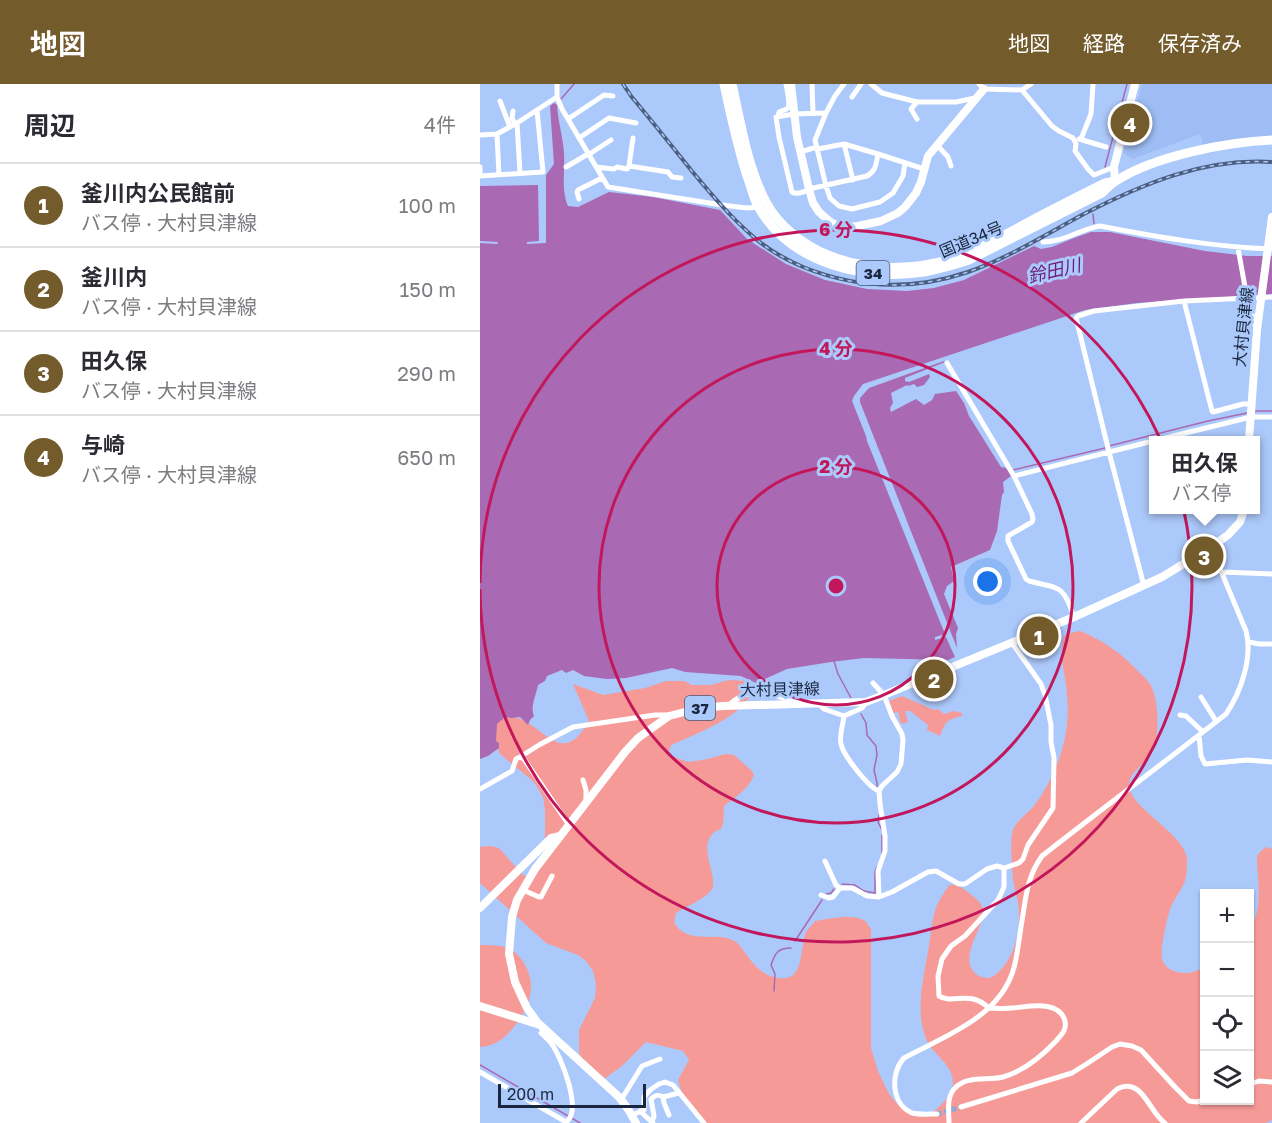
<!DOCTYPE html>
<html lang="ja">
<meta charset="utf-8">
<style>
:root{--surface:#fff;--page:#f7f7f7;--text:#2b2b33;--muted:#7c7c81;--line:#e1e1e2;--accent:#735b2c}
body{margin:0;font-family:"Golos Text","Noto Sans JP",sans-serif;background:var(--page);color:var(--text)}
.controls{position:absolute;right:18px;bottom:18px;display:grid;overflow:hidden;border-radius:0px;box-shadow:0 2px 4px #0004}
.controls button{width:54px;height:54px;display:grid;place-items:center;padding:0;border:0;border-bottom:2px solid var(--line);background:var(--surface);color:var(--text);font:30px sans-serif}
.scale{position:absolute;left:18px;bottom:15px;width:148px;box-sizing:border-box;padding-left:6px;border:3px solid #19263e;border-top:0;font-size:16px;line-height:21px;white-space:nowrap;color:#19263e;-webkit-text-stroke:4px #acc9fb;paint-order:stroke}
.you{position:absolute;left:508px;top:498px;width:21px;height:21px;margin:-15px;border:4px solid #fff;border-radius:50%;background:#1a73e8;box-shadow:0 0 0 9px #1a73e833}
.badge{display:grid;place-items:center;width:39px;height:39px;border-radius:50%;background:var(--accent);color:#fff;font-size:20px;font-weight:700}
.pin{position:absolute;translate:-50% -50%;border:3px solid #fff;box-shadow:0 2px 6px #0006}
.popup{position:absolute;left:669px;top:352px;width:111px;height:78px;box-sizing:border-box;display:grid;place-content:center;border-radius:0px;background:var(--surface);filter:drop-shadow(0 2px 4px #0005);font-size:20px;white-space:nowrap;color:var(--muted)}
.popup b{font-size:22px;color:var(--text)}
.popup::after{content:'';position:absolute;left:50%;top:100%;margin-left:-12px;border:12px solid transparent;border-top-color:var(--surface)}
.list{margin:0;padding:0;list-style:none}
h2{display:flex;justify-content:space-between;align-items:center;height:78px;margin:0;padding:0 24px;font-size:26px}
h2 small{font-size:20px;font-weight:400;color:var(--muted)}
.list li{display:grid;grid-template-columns:39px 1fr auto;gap:18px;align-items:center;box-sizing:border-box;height:84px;padding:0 24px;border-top:2px solid var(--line)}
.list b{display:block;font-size:22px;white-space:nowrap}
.list p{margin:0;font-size:20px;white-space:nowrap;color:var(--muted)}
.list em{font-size:20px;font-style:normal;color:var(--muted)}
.icon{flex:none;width:33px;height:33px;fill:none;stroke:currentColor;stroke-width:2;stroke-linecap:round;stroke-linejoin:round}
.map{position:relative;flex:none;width:792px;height:1039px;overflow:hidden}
header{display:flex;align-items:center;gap:36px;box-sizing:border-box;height:84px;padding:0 30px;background:var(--accent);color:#fff}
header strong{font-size:28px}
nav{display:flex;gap:33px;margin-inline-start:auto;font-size:21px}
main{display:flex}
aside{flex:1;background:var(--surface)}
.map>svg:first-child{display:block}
</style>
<header>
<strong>地図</strong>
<nav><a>地図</a><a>経路</a><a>保存済み</a></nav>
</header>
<main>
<aside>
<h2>周辺<small>4件</small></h2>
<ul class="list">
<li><span class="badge">1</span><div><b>釜川内公民館前</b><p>バス停 · 大村貝津線</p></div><em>100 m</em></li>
<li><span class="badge">2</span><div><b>釜川内</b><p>バス停 · 大村貝津線</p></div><em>150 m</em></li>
<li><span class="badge">3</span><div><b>田久保</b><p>バス停 · 大村貝津線</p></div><em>290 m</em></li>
<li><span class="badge">4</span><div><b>与崎</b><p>バス停 · 大村貝津線</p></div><em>650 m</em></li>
</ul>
</aside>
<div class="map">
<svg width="792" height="1039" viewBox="0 0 792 1039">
<rect width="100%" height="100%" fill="#acc9fb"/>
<path fill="#9ebdf4" d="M662,0H792V52L749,56L723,61L720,50L653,75L643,69Z"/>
<path fill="#f69a97" d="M600,547C624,557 641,569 659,588C663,592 669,597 671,602C679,616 679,650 674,664C669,678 649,687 649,701C648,723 705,750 707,775C707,780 707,788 706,793C704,804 694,814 690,825C687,835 680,865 682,875C684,881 688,885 694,887C704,891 715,889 724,883V1016H770V844C784,824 777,795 777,772L781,767L786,763L792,765V1036L786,1039H224L203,1012L198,996L209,976L203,967L166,958L142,982L124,995L106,981L99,969V946L115,914L116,900L113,887L106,877L98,871L66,859L0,799V763L10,762L19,764L43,791L48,793L62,782L65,761V727L63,713L54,698L20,670L15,659L17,638C45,618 68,668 90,658C99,654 104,644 109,637L93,600L123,611L165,604L186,597H204L212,601H231L249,596L267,597C269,601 271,605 270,610C265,631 210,653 191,661L189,667L191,672L208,678L228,675L245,670L254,671L271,686L274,691C269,705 255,713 244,722C243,731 245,737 241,745C212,755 239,790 232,805C227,814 205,823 196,829L194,838C206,863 242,845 257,859C260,861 261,864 263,866C272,878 279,889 294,893C299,895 307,895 312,892C323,884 321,860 326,848C328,845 332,841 335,837C346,835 375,829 385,837C386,837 390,844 391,845V964L398,987L409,1010L418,1021L427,1028L449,1032C459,1023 472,1013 473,999C473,980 454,972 447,957C434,928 444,892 449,862C451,849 452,834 457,821C460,814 465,808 469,801C478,800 482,804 489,809C495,814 502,818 503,826C504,847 477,872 496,890C499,893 505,894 509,894C516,892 522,885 526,879C538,862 541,838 538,818C536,810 534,803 533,795C532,781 530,764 532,750C533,740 544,732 551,725C556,720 560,713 564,707C571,696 577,681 581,669C587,651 589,630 587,611C586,591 578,572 584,552L590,549Z
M422,612L454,626L458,625L464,630L474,627L482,629V632C468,635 465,638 460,652L447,646L448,641L430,627H425L428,638L421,640L418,628L413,629L409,617Z
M0,861C8,861 20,861 28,864C35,867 40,873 44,879C57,900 50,921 37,939C27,952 17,962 0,963Z"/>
<path fill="#a969b3" d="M74,19L77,21C78,38 83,53 84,69C85,86 81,106 88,122L98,123L129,108L173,113L240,126L267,155L306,180L345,196L387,205L427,207L454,204L484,196L554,162L561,165L572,163L594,154L611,148H630L725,167L767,172H792V210L657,219L605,226L383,300L374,312L372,317L386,352L387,357L465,550L455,553V556L466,553L475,573L468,576L384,574L351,578L307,585L276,599L261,592L205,588L192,584L146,594L127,595L104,592L93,586L86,589L82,586L67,592L65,597L58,601C56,611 50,623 54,632L50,636L48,641L40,633L31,634L25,633L17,640L16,657L19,659V664L8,672L0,675V159L17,160L18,158L0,157V102L58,101L59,157L47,158V160L66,159V91L74,80L70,22Z
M464,277L465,278L425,294V297L429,298L449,290L450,293L444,301L437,303L434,300L428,302L427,301L411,309L413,319L410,324L411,328L436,315L444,321L452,316L455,310L476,307L484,319L489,332L521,383L526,384L531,392L523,398L524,408L522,411L517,447L510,466L471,483L474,497L467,502L464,510L478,544L476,550L477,564L380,318V314L389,304Z"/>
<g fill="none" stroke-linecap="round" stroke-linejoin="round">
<path stroke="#a969b3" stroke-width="1.5" d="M81,15L94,0
M625,83L647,0
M613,130L614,140
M775,327H792
M629,362L728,337L767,329
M533,386L625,364
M354,577L358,590L371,614
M381,630L386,639L387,651L396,662L397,671L394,686L397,699V702
M399,731L398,738L402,746
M402,770V751
M362,800L375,801L384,807L395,809V787L397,783
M346,810L351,809L354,805
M315,857L342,816
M294,907L295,890L291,881C295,869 298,864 311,864
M0,981L100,1039"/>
<path stroke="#8fa8d5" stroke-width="5" stroke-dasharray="5 2.5" stroke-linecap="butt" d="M457,1030L481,1023"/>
<path stroke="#fff" stroke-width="5" d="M77,0V13L82,25L128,103L242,121L267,124L280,123
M332,0L333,29
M364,0L355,12L346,29L314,30L296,33L299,53L312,108C317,111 324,108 329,105L387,92C396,87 396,80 398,70L444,85
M391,0L402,9L437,18H476L495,14
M499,0L504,5L542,6L551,0
M542,6L572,42L579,47L593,54L596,60L595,67L608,85L614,91L634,83
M372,13L381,0
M20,17L30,43
M33,27L32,34L35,40
M346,29L335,56L346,102L350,114L359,122L372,125L400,118L413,109L423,92L425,79
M298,32L299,28C301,27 306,26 308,24C310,20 307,5 306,0
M88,35L124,11L133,12
M437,35L431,25L437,18
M37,39L40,89
M17,50L19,91
M0,51L17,50L37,39L77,13
M99,54L129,34L156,39
M599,55L626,63
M601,55L611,30L613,0
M457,61L468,73L471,82
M338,65L364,60
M320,68L337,63
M108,71L131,56
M149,82L153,54
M0,83V92L63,88L57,26
M86,83L108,70
M116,83L134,85L137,83L147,85L149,82L188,88L192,93L201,94
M373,96L364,60L398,70
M99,115L97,108L98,106L122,94
M563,158C584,158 600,145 620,142C677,153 734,163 792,165
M758,164L767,214L775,241
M704,217L732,327L733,328L763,320H772
M467,279L534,392L552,430L553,435L552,438L528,452V457L546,495L549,497C580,505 583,500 594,533
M677,356L771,333H792
M534,392L673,357
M742,488L792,490
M664,502L629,368L596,234L598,232L614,227L704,217L792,213
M769,558L779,560H792
M393,599L404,611L412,632L422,650L423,656L421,680L417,688L402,702L399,707L400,720L405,752V767L398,787L399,813L412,808L448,788L456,787L479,800H485L507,785L517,782L524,784L539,779L543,775L548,761L573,724L574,674L571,658V641L565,611L561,600L532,559
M721,613L736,637
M339,620L344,625L364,632L382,624L386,618
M248,622C267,602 291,608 313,618
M700,631L706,632L723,648
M364,632C363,641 359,652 361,660C363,671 389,704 399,707
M719,651L721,672L725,680L767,676L792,678
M40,673L59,661L93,643L175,631H189
M103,696L106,706V718
M0,705L32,687L36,675L40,673L44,675L89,741
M345,777L356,801L360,804
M43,806L59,813H61L72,792
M341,811L349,814L353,813L360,804H372L387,812L399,813
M0,988L86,1038C103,1027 81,972 71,959C68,955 64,952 61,949L64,945
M770,1000L779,997L792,998
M183,1013L199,1009
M141,1016L162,982L180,975
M481,1023L592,989L608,979L632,963L640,960L652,962L661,966L695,1003L709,1017L717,1018L724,1016
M160,1027L173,1039
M457,1030C449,1030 440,1031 432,1029C411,1020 410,989 424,974C463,953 518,934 533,887C538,871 539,853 542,837C546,812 547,793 562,772C623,724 685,678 746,630C761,608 773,573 766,547L731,463
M152,1031L164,1026V1013L170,1006L179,1000L185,998L193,1001L224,1039
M172,1038L174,1032L171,1015C175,1011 178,1010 183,1013L184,1019L189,1031
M469,1039C469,1027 466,1013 475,1004C487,991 508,997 523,993C544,987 561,973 576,957C581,951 587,946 585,937C579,915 548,923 532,924C524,925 516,924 509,924C488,905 474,921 459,912L458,892L462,875L471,862L485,852L518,816L524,803V784
M601,1039L637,1005C663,992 669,1029 685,1039"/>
<path stroke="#fff" stroke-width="8" d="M311,0L317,53L329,105L333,119L339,128L348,136L354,140L369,143L378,142L401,137L418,129L425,123L436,109L441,98L448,72L504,5
M0,824L71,754L80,752
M0,922L60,941"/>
<path stroke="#fff" stroke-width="8" d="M635,97L634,83L655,0
M769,356L777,246L792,133
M156,1039L148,1025L139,1013L58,939L47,924L35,898L29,870L32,833L37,816L55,785L145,668L158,654L189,632L220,624L243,622L386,618L404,611L594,533L682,493L731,463L748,451L760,438L764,426"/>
<path stroke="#fff" stroke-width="9" d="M244,0C251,33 258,66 269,98C272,106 274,116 279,124C311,180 384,197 444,188C460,185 474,181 489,176L622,109C626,105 631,100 636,97C674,72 747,58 792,56
M252,0C261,39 267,82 286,118C299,142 323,161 348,171C389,188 440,187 482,171C507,161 532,147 556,134C579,122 602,110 625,99L635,97"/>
<defs>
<path id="rail" d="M143,0L151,12C171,36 191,61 211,86C231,110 252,135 276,155C290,167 307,176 323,183C378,205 432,207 488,188C528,174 565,151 602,131C662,100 723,74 792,78"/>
</defs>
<use href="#rail" stroke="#4c5f80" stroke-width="4"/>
<use href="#rail" stroke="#acc9fb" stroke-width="1.5" stroke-dasharray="4.5" stroke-linecap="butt"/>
</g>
<g fill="none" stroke="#c2185b" stroke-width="3">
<circle cx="356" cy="502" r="119"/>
<circle cx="356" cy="502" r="237"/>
<path d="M0 499A356 356 0 1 1 0 505"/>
</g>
<g text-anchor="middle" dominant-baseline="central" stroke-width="6" stroke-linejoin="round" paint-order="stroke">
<g fill="#acc9fb" stroke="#455777" stroke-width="1.5">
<rect x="376.5" y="177" width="33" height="24" rx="4.5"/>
<rect x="205" y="612" width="30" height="24" rx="4.5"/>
</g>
<g font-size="15" font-weight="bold" fill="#19263e">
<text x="393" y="189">34</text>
<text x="220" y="624">37</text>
</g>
<g font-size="16" fill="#19263e" stroke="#acc9fb">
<text transform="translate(491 155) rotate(-23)">国道34号</text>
<text transform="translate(763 243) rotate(-84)">大村貝津線</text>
<text transform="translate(300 605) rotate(-1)">大村貝津線</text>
</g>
<g font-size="18" font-style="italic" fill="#6d1d79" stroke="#acc9fb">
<text transform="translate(574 186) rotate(-13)">鈴田川</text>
</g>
</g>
<circle cx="356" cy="502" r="9" fill="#c2185b" stroke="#acc9fb" stroke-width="3"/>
<g font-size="18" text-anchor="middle" font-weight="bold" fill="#c2185b" stroke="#acc9fb" stroke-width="6" stroke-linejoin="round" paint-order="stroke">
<text x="356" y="152">6 分</text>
<text x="356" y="271">4 分</text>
<text x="356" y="389">2 分</text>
</g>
</svg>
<div class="controls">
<button>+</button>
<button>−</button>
<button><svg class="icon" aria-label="locate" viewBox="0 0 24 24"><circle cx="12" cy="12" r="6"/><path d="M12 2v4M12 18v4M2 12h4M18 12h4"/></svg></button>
<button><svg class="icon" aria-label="layers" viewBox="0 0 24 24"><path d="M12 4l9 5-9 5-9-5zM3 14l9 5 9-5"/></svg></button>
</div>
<div class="scale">200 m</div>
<div class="you"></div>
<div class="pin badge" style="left:559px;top:552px">1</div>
<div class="pin badge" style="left:454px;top:595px">2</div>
<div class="pin badge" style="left:724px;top:472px">3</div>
<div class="popup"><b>田久保</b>バス停</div>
<div class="pin badge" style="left:650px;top:39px">4</div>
</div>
</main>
